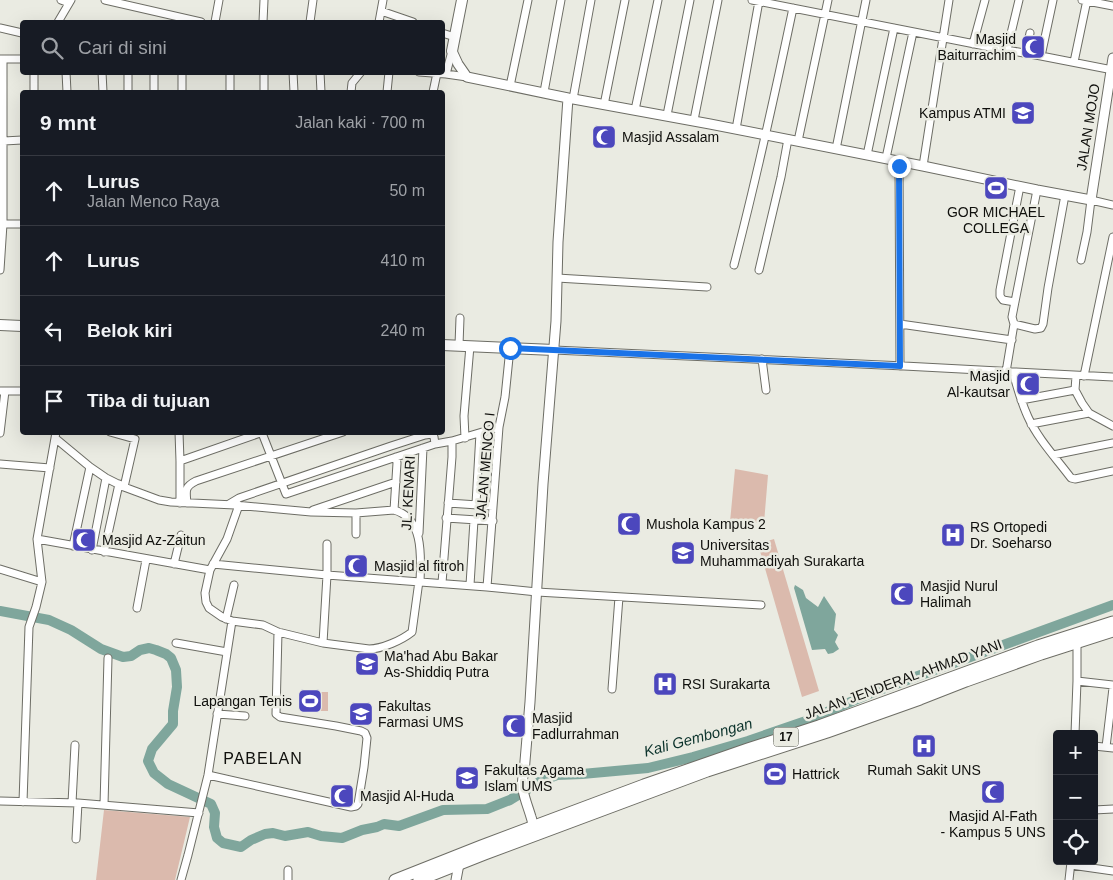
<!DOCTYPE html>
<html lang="id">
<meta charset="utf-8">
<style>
:root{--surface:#171b24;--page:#20242c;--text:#f1f3f6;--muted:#9ea1a6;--line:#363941}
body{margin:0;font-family:Arial,sans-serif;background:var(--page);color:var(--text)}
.controls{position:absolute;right:15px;bottom:15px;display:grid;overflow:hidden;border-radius:5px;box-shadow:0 5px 20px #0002}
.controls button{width:45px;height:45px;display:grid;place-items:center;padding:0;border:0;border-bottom:1px solid var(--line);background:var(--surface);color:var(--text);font:25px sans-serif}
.stop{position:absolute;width:15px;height:15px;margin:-11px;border:4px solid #1a73e8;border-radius:50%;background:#fff}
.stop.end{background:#1a73e8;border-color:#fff;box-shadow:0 1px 5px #0008}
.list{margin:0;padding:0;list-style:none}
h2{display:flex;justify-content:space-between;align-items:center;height:65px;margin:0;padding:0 20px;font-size:21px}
h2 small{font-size:16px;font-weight:400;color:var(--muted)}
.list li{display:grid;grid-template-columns:32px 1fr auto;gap:15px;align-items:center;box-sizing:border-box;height:70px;padding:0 20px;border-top:1px solid var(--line)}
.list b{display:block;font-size:19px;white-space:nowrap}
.list p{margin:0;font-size:16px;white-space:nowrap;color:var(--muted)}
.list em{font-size:16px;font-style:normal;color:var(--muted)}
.icon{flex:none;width:28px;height:28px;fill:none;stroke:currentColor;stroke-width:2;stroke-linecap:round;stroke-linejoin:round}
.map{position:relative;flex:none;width:1113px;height:880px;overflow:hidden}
.search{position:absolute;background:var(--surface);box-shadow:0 5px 20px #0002;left:20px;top:20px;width:425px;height:55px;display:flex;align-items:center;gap:12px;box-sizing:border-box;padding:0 18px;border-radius:5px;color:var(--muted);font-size:19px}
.panel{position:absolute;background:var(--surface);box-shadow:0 5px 20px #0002;left:20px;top:90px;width:425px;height:345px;border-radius:5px}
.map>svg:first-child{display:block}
</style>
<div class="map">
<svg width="1113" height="880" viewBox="0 0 1113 880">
<rect width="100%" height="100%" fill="#eaebe2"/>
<path fill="#dbbaad" d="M735,469L768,475L764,523L730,522Z
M774,539L819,691L802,697L758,544Z
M306,692H315L314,711H305Z
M319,692H328V711H318Z
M104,810L190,817L175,880H96Z"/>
<path fill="#7fa69c" d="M795,585L803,590L806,598L818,607L824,596L836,614L834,630L838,635L835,642L839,649L833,653L828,654L825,649L812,650L794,588Z"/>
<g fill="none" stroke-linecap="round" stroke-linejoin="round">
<path stroke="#7fa69c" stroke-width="10" d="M0,611L49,620L71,630L101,649L123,657L131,656L140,650L149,648L156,650L166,654L171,658L176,670L177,687L173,711V724L152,749L148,761L154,773L168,784L211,804L215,813L214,827L217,838L223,843L241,847L251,840L265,834L273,833L285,836L308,832L321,836L342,838L362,830L377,827L384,824L399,826L443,810L487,809L510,800L541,781L557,775L582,774L648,768L693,757L748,741L803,722L874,692L1113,605"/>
<defs>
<path id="minor" d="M61,0L69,3
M105,0L201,22
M752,0L990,47L1041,56L1113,70
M1082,0L1113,6
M381,11L413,22
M58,22L71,0
M215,22L219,0
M263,22L264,0
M310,22L313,0
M379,22L383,0
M0,28L22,33
M442,33L455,37
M973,44L985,0
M1007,50L1019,0
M1026,53L1030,33
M1041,56L1053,0
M0,59H22
M1074,62L1087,0
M34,72V92
M66,72L67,92
M102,72L103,92
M128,72V92
M182,72V92
M230,72V92
M264,72V92
M293,72L294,92
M320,72L321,92
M419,72L446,74L467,77
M446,74L452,51
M510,86L528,0
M154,92V72
M351,92L352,83L361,72
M387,92L389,72
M433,92L437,73
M544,92L561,0
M573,99L591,0
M604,105L625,0
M635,110L658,0
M667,115L690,0
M694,120L718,0
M736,129L759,1
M4,141L22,140
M798,141L828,0
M836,149L866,0
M867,155L894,28
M886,158L913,32
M899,162L900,366
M923,166L949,0
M0,224H22
M1081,260L1087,232L1091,200L1113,205
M734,265C756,180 775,94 793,8
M0,270L3,224V59
M759,270L781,177L788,139
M557,278L707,287
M1015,302L1003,300L1000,296V290L1020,186
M900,324L1012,340
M1014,324L1012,317L1037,190
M459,345L460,318
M554,350L904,366L1113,377
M762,359L766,390
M1006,372L1014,324L1035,329L1041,328L1043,324L1048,288L1065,195
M1013,372C1017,387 1021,402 1028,417C1038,439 1056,458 1071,478L1075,479L1113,471
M1076,376L1075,390L1082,403L1089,413L1113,426
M1084,376L1113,237
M0,391H22
M1021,400L1075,390
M1031,424L1089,413
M56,432L55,438L90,467L106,478L124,487L159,500L171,502L235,505L311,512L356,513L394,510C424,518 421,557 420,582
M110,432L135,439L124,487
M179,432L180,461V503
M0,433L5,391
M465,438L464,416L470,346
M435,444L452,441
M1053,455L1113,443
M180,461L263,432
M0,464L50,468
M187,503C186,491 184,487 196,481L343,432
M448,503L493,506
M229,504L239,498L391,446L425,435L432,434L434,437L435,444L286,494L262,433
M476,504L480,433
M239,505L227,539L210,570L205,593L206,602L209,608L222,617L232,621L263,625L278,632L323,643L369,649C382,649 402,640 412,632L419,581
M313,510L396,482
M394,510L397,463L396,457
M356,513V534
M446,518L493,521
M419,533L423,448
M37,539L210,570
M73,546L90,467
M92,550L106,478
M104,552L119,484
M174,564L181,535
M213,564L327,575L487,587L537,592L761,605
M0,569L42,582
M442,583L452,457V441L499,427
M470,585L474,520
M487,587L499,427L505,397L510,348
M137,608L146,560
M226,619L234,585
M176,643L227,652
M323,643L327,575V544
M1077,681L1113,685
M612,689L619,597
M217,714L245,716
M1075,734L1077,681V641
M1094,746L1113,748
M1106,747L1113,688
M208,775L351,807L356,806L358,804L364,767L367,738L365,733L361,731L336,726L280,717L276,714L278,632
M0,801L78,803L199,813
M23,802L29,627L36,607L42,582L37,539L55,438
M72,803L75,745
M104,805L108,658
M1094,810L1113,809
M76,839L78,803
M1071,865L1113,871
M288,870V880
M181,880L188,855L208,775L232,621
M1069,880L1071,862"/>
<path id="tertiary" d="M452,51L458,64L467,77L568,98
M534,833C533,827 533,822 531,817C527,803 519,787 524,773L530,702L543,484L556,321L558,242L568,98L710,124L923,166L1037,190L1091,200L1113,58
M456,880L459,864"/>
<path id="secondary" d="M452,51L462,0
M0,325L22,326
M442,345L554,350"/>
<path id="trunk" d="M395,880L481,846L644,785L748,749L819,726L1038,646L1113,622
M419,880L485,854L707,771L827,732L920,699L966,681L1041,654L1113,631"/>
</defs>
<use href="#minor" stroke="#6d6d65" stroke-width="9"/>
<use href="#tertiary" stroke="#6d6d65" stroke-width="11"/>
<use href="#secondary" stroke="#6d6d65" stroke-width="12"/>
<use href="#trunk" stroke="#6d6d65" stroke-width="13"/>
<use href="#minor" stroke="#fff" stroke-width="7"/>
<use href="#tertiary" stroke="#fff" stroke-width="9"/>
<use href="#secondary" stroke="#fff" stroke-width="10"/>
<use href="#trunk" stroke="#fff" stroke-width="11"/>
</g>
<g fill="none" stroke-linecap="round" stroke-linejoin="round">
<path stroke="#1a73e8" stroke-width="6" d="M510,348L900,366L899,166"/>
</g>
<defs>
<symbol id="mosque-square" viewBox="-11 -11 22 22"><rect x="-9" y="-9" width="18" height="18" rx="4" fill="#4c47bd" stroke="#eaebe2"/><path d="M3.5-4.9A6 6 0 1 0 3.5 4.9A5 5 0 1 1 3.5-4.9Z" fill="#fff"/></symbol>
<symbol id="university-square" viewBox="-11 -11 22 22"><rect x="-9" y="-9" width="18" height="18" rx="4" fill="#4c47bd" stroke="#eaebe2"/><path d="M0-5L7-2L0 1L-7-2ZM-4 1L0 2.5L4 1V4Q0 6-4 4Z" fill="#fff"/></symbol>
<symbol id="stadium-square" viewBox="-11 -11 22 22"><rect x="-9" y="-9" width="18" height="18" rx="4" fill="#4c47bd" stroke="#eaebe2"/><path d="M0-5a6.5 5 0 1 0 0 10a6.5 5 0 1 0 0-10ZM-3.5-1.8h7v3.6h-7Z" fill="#fff"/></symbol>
<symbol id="hospital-square" viewBox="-11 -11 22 22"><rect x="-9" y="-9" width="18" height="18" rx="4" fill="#4c47bd" stroke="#eaebe2"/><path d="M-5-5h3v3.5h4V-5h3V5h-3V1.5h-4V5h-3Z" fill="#fff"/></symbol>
</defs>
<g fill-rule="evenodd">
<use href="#mosque-square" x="1019" y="33" width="28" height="28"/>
<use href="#university-square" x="1009" y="99" width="28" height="28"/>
<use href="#mosque-square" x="590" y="123" width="28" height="28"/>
<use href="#stadium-square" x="982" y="174" width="28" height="28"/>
<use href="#mosque-square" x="1014" y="370" width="28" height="28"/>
<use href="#mosque-square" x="615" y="510" width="28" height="28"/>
<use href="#hospital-square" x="939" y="521" width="28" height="28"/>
<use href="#mosque-square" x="70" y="526" width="28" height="28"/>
<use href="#university-square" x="669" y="539" width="28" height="28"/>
<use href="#mosque-square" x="342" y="552" width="28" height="28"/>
<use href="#mosque-square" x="888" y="580" width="28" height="28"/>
<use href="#university-square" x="353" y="650" width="28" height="28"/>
<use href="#hospital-square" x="651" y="670" width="28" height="28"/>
<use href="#stadium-square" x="296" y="687" width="28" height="28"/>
<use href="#university-square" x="347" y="700" width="28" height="28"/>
<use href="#mosque-square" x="500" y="712" width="28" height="28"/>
<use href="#hospital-square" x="910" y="732" width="28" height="28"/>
<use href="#stadium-square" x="761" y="760" width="28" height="28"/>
<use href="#university-square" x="453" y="764" width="28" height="28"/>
<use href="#mosque-square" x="979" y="778" width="28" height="28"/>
<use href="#mosque-square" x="328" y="782" width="28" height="28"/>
</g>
<g text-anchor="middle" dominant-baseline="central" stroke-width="5" stroke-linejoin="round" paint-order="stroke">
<rect fill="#eaebe2" stroke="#51524d" stroke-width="1" x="773.5" y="727.5" width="25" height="19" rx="4"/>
<g font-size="12" font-weight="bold" fill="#10100d">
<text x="786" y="737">17</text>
</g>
<g font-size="14" fill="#10100d" stroke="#eaebe2" text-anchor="start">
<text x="1016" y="39" text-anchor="end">Masjid<tspan x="1016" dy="16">Baiturrachim</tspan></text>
<text x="1006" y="113" text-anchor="end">Kampus ATMI</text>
<text x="622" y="137">Masjid Assalam</text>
<text x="996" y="212" text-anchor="middle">GOR MICHAEL<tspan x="996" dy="16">COLLEGA</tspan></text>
<text x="1010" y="376" text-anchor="end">Masjid<tspan x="1010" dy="16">Al-kautsar</tspan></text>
<text x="646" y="524">Mushola Kampus 2</text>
<text x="970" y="527">RS Ortopedi<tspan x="970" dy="16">Dr. Soeharso</tspan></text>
<text x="102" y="540">Masjid Az-Zaitun</text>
<text x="700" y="545">Universitas<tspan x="700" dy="16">Muhammadiyah Surakarta</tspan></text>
<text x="374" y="566">Masjid al fitroh</text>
<text x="920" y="586">Masjid Nurul<tspan x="920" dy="16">Halimah</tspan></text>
<text x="384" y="656">Ma'had Abu Bakar<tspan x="384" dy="16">As-Shiddiq Putra</tspan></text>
<text x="682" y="684">RSI Surakarta</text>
<text x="292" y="701" text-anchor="end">Lapangan Tenis</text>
<text x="378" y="706">Fakultas<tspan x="378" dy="16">Farmasi UMS</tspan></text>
<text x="532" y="718">Masjid<tspan x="532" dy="16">Fadlurrahman</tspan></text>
<text x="484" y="770">Fakultas Agama<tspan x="484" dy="16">Islam UMS</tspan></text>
<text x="924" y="770" text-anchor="middle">Rumah Sakit UNS</text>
<text x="792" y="774">Hattrick</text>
<text x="360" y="796">Masjid Al-Huda</text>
<text x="993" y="816" text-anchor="middle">Masjid Al-Fath<tspan x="993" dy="16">- Kampus 5 UNS</tspan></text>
</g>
<g font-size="14" fill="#10100d" stroke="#eaebe2">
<text transform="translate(1088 127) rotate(-81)">JALAN MOJO</text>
<text transform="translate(485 466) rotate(-85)">JALAN MENCO I</text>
<text transform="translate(408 493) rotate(-87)">JL. KENARI</text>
<text transform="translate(903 679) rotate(-20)">JALAN JENDERAL AHMAD YANI</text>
</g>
<g font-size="15" font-style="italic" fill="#0c332c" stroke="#eaebe2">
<text transform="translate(698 737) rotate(-15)">Kali Gembongan</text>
</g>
<g font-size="16" letter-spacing="1" fill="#10100d" stroke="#eaebe2">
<text x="263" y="758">PABELAN</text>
</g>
</g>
</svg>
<div class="controls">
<button>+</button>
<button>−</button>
<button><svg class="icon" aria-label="locate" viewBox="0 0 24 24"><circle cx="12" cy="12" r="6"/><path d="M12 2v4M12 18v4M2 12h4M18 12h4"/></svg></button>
</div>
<div class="stop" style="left:510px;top:348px"></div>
<div class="stop end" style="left:899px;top:166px"></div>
<div class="search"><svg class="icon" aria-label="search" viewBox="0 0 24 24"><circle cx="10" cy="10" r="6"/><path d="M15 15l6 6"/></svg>Cari di sini</div>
<section class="panel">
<h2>9 mnt<small>Jalan kaki · 700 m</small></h2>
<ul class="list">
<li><svg class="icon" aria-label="ahead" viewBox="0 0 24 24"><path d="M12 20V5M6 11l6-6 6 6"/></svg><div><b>Lurus</b><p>Jalan Menco Raya</p></div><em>50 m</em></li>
<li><svg class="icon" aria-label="ahead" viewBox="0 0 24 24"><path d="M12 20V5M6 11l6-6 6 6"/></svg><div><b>Lurus</b></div><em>410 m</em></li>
<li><svg class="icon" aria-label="left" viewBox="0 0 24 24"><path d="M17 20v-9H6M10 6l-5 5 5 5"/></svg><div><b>Belok kiri</b></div><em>240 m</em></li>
<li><svg class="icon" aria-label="arrive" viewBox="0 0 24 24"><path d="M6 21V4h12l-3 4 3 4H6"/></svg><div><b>Tiba di tujuan</b></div></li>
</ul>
</section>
</div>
